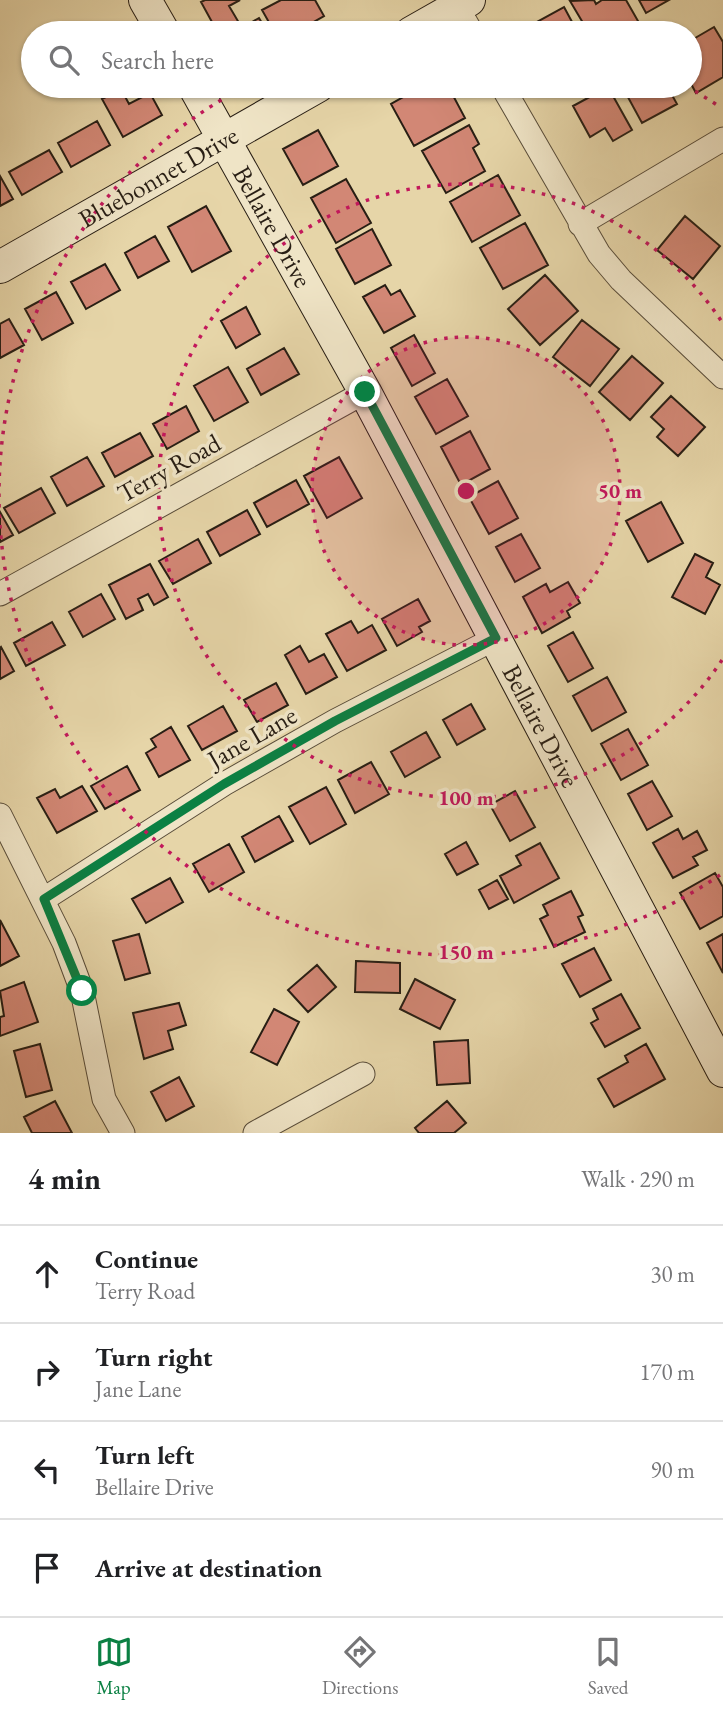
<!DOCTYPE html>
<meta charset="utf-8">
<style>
:root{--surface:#fff;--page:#f2f2f2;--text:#202124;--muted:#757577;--line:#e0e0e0;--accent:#0b8043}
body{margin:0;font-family:"EB Garamond",serif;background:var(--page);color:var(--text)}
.stop{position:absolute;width:21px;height:21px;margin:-16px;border:5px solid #0b8043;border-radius:50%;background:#fff}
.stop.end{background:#0b8043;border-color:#fff;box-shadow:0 2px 7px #0008}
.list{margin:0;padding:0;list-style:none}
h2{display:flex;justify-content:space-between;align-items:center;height:91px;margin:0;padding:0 28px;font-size:30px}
h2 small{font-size:23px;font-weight:400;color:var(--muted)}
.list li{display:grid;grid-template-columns:46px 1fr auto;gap:21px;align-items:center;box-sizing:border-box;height:98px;padding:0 28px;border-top:2px solid var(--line)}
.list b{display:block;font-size:26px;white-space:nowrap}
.list p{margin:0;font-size:23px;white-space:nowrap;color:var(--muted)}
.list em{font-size:23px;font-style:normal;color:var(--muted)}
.icon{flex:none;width:38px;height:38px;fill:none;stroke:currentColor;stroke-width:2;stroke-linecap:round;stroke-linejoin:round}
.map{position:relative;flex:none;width:723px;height:1133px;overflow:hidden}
.search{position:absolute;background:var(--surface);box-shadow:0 2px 5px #0004;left:21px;right:21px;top:21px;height:77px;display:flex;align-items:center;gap:18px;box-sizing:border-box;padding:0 24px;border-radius:38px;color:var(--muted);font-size:26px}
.sheet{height:483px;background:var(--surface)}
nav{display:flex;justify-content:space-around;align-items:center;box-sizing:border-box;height:98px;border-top:2px solid var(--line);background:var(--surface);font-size:19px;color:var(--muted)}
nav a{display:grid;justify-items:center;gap:4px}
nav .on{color:var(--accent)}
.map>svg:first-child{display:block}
</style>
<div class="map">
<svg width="723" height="1133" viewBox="0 0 723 1133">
<rect width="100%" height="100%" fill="#e6d5a8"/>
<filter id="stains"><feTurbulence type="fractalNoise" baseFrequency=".00286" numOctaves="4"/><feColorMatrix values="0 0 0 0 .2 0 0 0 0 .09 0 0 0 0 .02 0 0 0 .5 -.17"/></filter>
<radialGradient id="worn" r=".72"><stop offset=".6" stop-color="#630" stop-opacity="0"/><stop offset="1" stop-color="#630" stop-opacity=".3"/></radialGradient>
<path fill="#d28775" stroke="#281e14" stroke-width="2" d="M205,0H240L229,6L242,28L259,18L268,33H218L201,2Z
M281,0H315L324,16L294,33H275L262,10Z
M594,0L596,4L602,0H626L642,28L632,33H589L570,1Z
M639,0H669L646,13Z
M564,7L578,33H524L522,30Z
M714,27L723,42V77L696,93L690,82V41Z
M423,86H448L465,118L414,146L391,104Z
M628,86H667L677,104L642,123L623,88Z
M608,87L632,130L613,141L605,128L590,137L573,106Z
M121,89L129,104L150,93L162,115L123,137L102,99Z
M97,121L110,145L71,167L58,143Z
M469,125L479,144L473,148L485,171L446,193L422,151Z
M318,130L338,166L303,185L283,149Z
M49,150L62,172L22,195L9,172Z
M498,175L520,215L472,242L450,202Z
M0,176L13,199L0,206Z
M346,179L371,223L336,243L311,198Z
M206,206L231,251L192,272L168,227Z
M685,216L720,246L693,279L657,250Z
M525,223L548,265L503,289L480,248Z
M372,229L391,265L355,284L336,249Z
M155,236L169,261L138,278L125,253Z
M105,264L120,290L86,309L71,282Z
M545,275L578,311L540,345L508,309Z
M385,285L391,295L400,290L415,316L384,333L363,297Z
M56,292L73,323L42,340L25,309Z
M246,307L260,334L236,348L221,321Z
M9,319L24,345L0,358V324Z
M582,320L619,349L590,386L553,357Z
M414,335L435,373L412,386L391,348Z
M284,348L299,374L261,395L247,369Z
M632,356L663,383L630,420L599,392Z
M228,367L248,402L214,421L194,386Z
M447,379L468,416L436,434L415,397Z
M671,396L705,427L678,456L657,437L664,429L651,417Z
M186,406L199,431L167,449L153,424Z
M470,431L490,469L461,485L441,447Z
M140,433L153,456L115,477L102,453Z
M87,457L104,486L67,506L51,477Z
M339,457L362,498L327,518L304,476Z
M296,480L309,504L267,527L254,503Z
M498,481L518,518L489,534L469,497Z
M41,488L55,513L19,533L4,508Z
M661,502L683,543L648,562L626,521Z
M247,510L260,534L220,556L207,532Z
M0,512L13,535L0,542Z
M521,534L540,568L515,582L496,547Z
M198,539L211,563L173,584L159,561Z
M695,554L713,563L706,577L720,585L705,614L672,597Z
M150,564L168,597L154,605L148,594L138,599L143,610L126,619L109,585Z
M568,582L580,603L567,611L570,617L542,633L523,597L546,584L550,592Z
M101,594L115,619L83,637L69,612Z
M418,599L430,621L419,627L422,632L397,646L382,619Z
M351,621L358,633L372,625L386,650L347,671L326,634Z
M52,622L65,645L26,666L14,643Z
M573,632L593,668L568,682L548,646Z
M300,646L309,662L324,654L337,677L306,694L285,655Z
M1,647L14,671L0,679V648Z
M607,677L626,712L592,731L573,696Z
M276,683L288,705L257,722L244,700Z
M471,704L485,729L457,745L443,720Z
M223,706L237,731L202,750L188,726Z
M171,727L190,760L159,777L146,753L156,747L151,739Z
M628,729L648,765L621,780L601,744Z
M426,732L440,757L405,777L391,752Z
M371,762L389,794L355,813L338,780Z
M127,766L140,790L105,809L91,786Z
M652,781L672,816L647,830L628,794Z
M82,786L97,811L57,833L37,798L55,789L60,798Z
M326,787L346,824L310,844L289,807Z
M515,791L535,827L510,841L490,805Z
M279,816L293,841L255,862L242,837Z
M678,829L683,839L697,831L707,850L693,857L698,865L673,878L653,843Z
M466,842L478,864L457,875L445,854Z
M540,843L559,878L514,903L500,876L521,865L516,856Z
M229,844L244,872L209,892L193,864Z
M715,873L723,887V916L700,929L680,893Z
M170,878L183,902L146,923L132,899Z
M497,880L508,899L489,909L479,890Z
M571,891L583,915L578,917L585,932L554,947L540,919L548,915L543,905Z
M0,920L19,956L0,966Z
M139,934L150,973L125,980L113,941Z
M723,934V973L707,943Z
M594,948L611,980L580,997L562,964Z
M356,961L400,963V993L355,992Z
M317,965L336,987L308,1012L288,990Z
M415,979L455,1000L440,1029L400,1009Z
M24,982L38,1022L0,1036V1017L4,1016L0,991Z
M621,994L640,1028L605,1047L591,1023L598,1019L593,1009Z
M179,1003L186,1025L168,1031L173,1049L144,1059L133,1013Z
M274,1009L299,1022L277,1065L251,1052Z
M468,1040L470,1083L437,1085L434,1042Z
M40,1044L52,1090L26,1097L14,1051Z
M646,1044L665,1079L614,1107L598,1079L628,1062L625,1056Z
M179,1077L194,1106L166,1121L151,1092Z
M55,1101L72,1133H32L24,1117Z
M447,1101L466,1123L454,1133H419L415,1128Z"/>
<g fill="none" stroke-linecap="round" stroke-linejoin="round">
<defs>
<path id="street" d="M457,7L472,33
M502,86L599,254L621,280L723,377
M580,224L723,139
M0,594L365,392
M0,815L64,943L82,991L104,1099L123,1133
M44,899L224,784L335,721L496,638
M255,1133L363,1074"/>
<g id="secondary">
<path d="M145,0L164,33"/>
<path d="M411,33L469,0"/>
<path id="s1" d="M194,86L365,392L723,1071"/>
<path id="s2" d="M0,267L318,86"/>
</g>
</defs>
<use href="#street" stroke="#584c39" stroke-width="25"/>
<use href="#secondary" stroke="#281e14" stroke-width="34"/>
<use href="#street" stroke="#efe4c6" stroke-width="23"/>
<use href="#secondary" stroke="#efe4c6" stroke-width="32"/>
</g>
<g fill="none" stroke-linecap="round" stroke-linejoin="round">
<path stroke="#0b8043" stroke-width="9" d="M82,991L44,899L224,784L335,721L496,638L365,392"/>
</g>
<circle cx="466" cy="491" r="154" fill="#c2185b" fill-opacity=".12"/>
<g fill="none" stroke="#c2185b" stroke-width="3.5" stroke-dasharray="3.5 7">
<circle cx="466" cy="491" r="154"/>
<path d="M722 660A307 307 0 1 1 722 322"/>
<path d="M720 875A461 461 0 1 1 246 86M414 33A461 461 0 0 1 518 33M686 86A461 461 0 0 1 720 107"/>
</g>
<g text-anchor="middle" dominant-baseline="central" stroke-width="7" stroke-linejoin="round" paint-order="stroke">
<g font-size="26" fill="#281e14" stroke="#efe4c6">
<text stroke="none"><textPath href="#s2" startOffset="182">Bluebonnet Drive</textPath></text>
<text stroke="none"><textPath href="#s1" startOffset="161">Bellaire Drive</textPath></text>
<text transform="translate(169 468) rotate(-29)">Terry Road</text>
<text stroke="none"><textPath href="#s1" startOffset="728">Bellaire Drive</textPath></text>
<text transform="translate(252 737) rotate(-30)">Jane Lane</text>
</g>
</g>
<circle cx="466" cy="491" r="10" fill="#c2185b" stroke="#efe4c6" stroke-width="3.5"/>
<g font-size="21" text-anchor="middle" font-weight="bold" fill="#c2185b" stroke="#efe4c6" stroke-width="7" stroke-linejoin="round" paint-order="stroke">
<text x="620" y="498">50 m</text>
<text x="466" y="805">100 m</text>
<text x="466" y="959">150 m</text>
</g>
<rect width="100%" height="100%" filter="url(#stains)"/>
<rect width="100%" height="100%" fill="url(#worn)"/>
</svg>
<div class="stop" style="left:82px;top:991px"></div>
<div class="stop end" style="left:365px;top:392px"></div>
<div class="search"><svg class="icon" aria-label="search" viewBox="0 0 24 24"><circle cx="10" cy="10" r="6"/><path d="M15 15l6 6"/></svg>Search here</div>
</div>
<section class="sheet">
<h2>4 min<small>Walk · 290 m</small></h2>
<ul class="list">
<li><svg class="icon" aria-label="ahead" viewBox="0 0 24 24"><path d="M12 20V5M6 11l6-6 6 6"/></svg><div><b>Continue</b><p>Terry Road</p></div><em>30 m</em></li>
<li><svg class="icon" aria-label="right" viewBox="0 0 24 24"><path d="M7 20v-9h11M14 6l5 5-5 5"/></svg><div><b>Turn right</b><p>Jane Lane</p></div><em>170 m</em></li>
<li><svg class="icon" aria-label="left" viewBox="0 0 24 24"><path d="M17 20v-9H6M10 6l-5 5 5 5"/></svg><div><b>Turn left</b><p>Bellaire Drive</p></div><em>90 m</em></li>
<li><svg class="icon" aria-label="arrive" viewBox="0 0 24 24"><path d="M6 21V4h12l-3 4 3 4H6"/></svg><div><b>Arrive at destination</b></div></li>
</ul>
</section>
<nav>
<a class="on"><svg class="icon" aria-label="map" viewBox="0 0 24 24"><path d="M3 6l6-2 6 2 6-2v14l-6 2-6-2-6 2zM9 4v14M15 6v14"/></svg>Map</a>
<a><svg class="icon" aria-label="directions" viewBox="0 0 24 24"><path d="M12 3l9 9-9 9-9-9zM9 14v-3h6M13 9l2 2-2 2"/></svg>Directions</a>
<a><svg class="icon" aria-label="saved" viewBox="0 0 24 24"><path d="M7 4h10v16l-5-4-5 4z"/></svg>Saved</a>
</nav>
